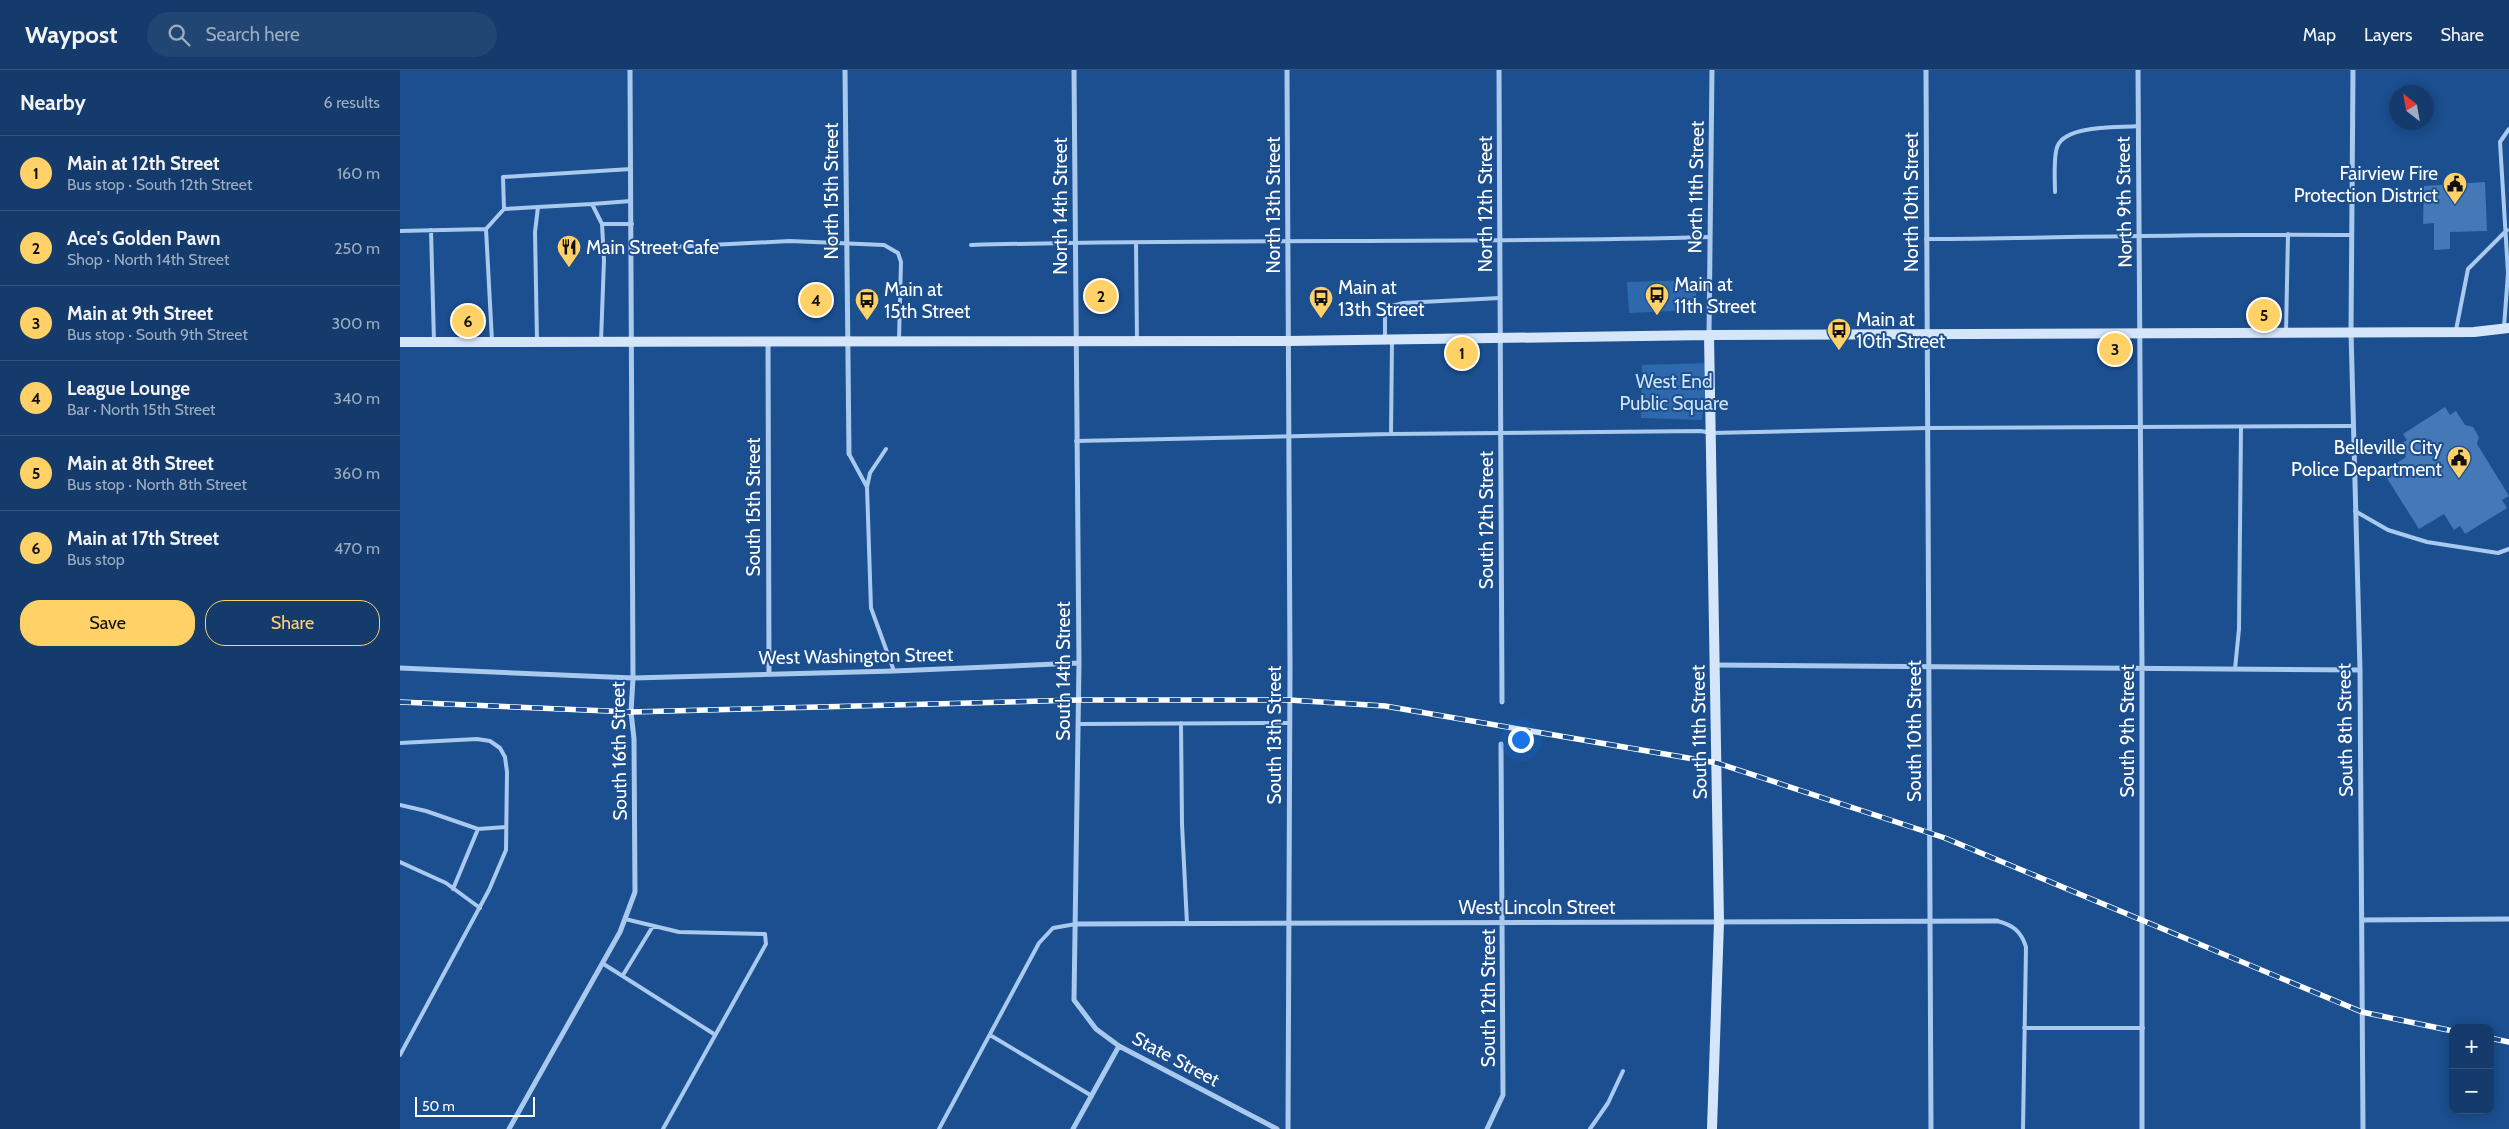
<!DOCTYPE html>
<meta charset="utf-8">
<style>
:root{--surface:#143b6b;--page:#214673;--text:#f1f3f6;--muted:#9dadc1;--line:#33557e;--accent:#ffd166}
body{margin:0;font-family:Cabin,sans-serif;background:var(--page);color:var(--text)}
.controls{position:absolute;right:15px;bottom:15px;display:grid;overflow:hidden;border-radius:10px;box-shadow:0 2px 12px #0003}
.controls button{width:45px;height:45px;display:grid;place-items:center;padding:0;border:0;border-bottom:1px solid var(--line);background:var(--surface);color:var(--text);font:25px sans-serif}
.compass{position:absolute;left:1989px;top:15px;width:45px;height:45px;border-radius:50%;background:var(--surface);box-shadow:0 2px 12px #0003;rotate:329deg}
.scale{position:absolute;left:15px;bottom:12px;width:120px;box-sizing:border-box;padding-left:5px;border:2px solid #fff;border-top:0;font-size:14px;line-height:18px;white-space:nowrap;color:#fff;-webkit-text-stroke:4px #1b4f8f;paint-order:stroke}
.you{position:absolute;left:1120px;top:669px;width:18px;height:18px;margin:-12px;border:4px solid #fff;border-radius:50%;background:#1a73e8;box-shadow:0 0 0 8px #1a73e833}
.badge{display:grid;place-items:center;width:32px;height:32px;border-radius:50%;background:var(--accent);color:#111;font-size:16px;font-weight:700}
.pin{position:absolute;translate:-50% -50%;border:2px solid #fff;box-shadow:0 1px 5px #0006}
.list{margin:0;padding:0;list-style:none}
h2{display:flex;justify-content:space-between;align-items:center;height:65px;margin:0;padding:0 20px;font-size:21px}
h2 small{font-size:16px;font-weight:400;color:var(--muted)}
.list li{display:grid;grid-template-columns:32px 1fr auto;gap:15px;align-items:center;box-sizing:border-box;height:75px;padding:0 20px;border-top:1px solid var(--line)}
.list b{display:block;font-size:19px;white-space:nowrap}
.list p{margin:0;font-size:16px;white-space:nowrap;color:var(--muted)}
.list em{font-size:16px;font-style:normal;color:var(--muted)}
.actions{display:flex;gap:10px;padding:15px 20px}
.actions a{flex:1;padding:11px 0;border:1px solid var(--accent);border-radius:20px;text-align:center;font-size:18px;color:var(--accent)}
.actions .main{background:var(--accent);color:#111}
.icon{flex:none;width:28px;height:28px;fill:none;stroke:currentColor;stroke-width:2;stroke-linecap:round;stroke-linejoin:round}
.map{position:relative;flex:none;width:2109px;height:1059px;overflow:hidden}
header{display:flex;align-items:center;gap:30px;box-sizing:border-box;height:70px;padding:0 25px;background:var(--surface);border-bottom:1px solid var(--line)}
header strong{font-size:24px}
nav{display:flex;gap:28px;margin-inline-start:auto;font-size:18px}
.search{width:350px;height:45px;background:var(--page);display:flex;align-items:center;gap:12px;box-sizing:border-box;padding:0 18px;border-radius:28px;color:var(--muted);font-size:19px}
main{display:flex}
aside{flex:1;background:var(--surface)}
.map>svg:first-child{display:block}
</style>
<header>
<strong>Waypost</strong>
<div class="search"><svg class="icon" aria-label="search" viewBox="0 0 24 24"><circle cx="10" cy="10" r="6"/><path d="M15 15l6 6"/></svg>Search here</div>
<nav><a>Map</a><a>Layers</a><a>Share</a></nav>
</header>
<main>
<aside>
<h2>Nearby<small>6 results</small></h2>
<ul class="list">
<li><span class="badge">1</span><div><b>Main at 12th Street</b><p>Bus stop · South 12th Street</p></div><em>160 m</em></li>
<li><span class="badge">2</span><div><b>Ace's Golden Pawn</b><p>Shop · North 14th Street</p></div><em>250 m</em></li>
<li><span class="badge">3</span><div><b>Main at 9th Street</b><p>Bus stop · South 9th Street</p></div><em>300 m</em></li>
<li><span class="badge">4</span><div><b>League Lounge</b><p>Bar · North 15th Street</p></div><em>340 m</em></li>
<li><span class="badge">5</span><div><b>Main at 8th Street</b><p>Bus stop · North 8th Street</p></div><em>360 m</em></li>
<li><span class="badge">6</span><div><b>Main at 17th Street</b><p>Bus stop</p></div><em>470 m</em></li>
</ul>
<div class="actions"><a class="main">Save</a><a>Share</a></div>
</aside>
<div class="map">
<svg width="2109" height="1059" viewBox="0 0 2109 1059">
<rect width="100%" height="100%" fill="#1b4f8f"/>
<path fill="#2e69ad" d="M1295,210L1297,240L1229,243L1227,212Z
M1309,293L1302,350L1241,348L1242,295Z"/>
<path fill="#4478b7" d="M2085,112L2087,161L2050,162V179L2034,180V153L2023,154L2024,116Z
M2045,337L2050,345L2056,341L2065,355L2073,357L2079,367L2077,374L2109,426L2102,430L2107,438L2065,464L2060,456L2054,460L2044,444L2019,459L1983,402L2006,387L1999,375L2007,370L2003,364Z"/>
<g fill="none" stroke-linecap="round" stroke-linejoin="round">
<path stroke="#a9c9ee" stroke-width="4" d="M1655,122C1655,111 1653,84 1658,75C1668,55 1717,58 1738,56
M192,134L231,131
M104,139L138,137
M202,154H232
M86,159L104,139L103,107L231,99
M31,160L34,272
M0,161L86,159L92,271
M1526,169C1668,168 1810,163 1951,165
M736,173L737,271
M571,175C817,168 1064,174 1310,167
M233,179L390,171L484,175L498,183L501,192L499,269
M2104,257L2108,203L2100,72L2109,59
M2056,260L2068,199L2107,160
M1886,262L1888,164
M985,267V238L1003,233L1100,228
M137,271L135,162L138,137L192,134L202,154L204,190L201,271
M991,364L992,271
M676,371L991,364L1301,361L1311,363L1527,358L1953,356
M449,384L467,417L471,538L494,601
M467,417L470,403L486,379
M1955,441L1988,460L2027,472L2098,483L2109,479
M1835,599L1839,559L1841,358
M781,653L782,754L787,854
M679,654L889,653
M0,673L77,669L90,671L100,678L105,687L107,702L106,780L89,820L0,985
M0,735L26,741L78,759
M0,792L46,813L80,838
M53,819L78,759L106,757
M225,849L279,862L365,864L366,874L263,1059
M1597,851C1613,855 1621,861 1626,877L1623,1059
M202,893L314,964
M223,905L253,856
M1624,958H1743
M590,965L692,1026
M539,1059L639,873L653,858L676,854
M1190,1059L1208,1033L1223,1001"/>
<path stroke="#a9c9ee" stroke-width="5" d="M445,0L449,384
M674,0L679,593L674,930L696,959L719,976L877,1059
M887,0L890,598L888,1059
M1099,0L1102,632
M1526,0L1531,1059
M1738,0L1742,598V1059
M1953,0L1951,262L1960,600L1963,1059
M1309,265L1312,0
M368,272L369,603
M1316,595L1960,600
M0,598L233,608L494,601L679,593
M1962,850L2109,849
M677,854L1597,851
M109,1059L220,862L235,822L234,669L231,642L233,608L230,0
M673,1059L719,976
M1087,1059L1103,1025L1101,674"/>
<path stroke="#d6e6fa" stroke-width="10" d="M1309,265L1319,852L1312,1059
M0,272L888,271L1309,265L2074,262L2109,258"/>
<defs>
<path id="rail" d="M0,632L231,642L679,630H889L985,636L1317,693L1545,768L1962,942L2053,961
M2090,968L2109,972"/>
</defs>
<use href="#rail" stroke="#fff" stroke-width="5.5"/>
<use href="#rail" stroke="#1b4f8f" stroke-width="4" stroke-dasharray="11" stroke-linecap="butt"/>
</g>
<defs>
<symbol id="civic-pin" viewBox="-11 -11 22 30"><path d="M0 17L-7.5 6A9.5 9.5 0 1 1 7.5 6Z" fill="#ffd166" stroke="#1b4f8f"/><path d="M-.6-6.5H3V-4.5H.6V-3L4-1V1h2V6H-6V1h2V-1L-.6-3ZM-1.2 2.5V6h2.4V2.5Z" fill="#111"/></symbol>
<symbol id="restaurant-pin" viewBox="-11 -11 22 30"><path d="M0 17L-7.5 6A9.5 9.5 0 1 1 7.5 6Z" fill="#ffd166" stroke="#1b4f8f"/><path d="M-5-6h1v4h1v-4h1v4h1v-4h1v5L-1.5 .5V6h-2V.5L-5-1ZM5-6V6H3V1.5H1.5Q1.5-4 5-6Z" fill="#111"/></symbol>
<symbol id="bus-pin" viewBox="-11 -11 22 30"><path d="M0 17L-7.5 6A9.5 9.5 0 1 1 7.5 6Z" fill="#ffd166" stroke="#1b4f8f"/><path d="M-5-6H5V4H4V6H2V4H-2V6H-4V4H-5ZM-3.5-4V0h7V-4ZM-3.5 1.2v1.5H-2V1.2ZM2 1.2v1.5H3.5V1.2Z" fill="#111"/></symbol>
</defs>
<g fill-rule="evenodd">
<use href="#civic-pin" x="2041" y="100" width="28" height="38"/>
<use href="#restaurant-pin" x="155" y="163" width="28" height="38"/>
<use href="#bus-pin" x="1243" y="211" width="28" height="38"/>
<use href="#bus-pin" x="907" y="214" width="28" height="38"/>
<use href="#bus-pin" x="453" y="216" width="28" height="38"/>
<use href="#bus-pin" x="1425" y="246" width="28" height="38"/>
<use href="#civic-pin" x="2045" y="374" width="28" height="38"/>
</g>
<g text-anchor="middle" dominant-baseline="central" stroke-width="4" stroke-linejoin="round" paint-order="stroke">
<g font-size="19" fill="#fff" stroke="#1b4f8f" text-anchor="start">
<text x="2038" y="103" text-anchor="end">Fairview Fire<tspan x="2038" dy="22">Protection District</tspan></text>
<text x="186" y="177">Main Street Cafe</text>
<text x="1274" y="214">Main at<tspan x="1274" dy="22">11th Street</tspan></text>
<text x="938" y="217">Main at<tspan x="938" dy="22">13th Street</tspan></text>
<text x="484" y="219">Main at<tspan x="484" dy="22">15th Street</tspan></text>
<text x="1456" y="249">Main at<tspan x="1456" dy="22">10th Street</tspan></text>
<text x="2042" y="377" text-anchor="end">Belleville City<tspan x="2042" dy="22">Police Department</tspan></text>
</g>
<g font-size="19" fill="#fff" stroke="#1b4f8f">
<text transform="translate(1296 117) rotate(-89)">North 11th Street</text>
<text transform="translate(431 121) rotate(-90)">North 15th Street</text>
<text transform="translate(1511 132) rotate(-90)">North 10th Street</text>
<text transform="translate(1724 132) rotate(-91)">North 9th Street</text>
<text transform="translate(1085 134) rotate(-90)">North 12th Street</text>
<text transform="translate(873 135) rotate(-90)">North 13th Street</text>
<text transform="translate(660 136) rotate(-90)">North 14th Street</text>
<text transform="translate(353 437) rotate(-90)">South 15th Street</text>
<text transform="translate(1086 450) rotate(-90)">South 12th Street</text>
<text transform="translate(456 586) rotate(-1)">West Washington Street</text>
<text transform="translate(663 601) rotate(-90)">South 14th Street</text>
<text transform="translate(1945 660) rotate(-91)">South 8th Street</text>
<text transform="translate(1514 661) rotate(-90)">South 10th Street</text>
<text transform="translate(1727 661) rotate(-90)">South 9th Street</text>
<text transform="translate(1299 662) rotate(-91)">South 11th Street</text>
<text transform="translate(874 665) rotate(-90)">South 13th Street</text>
<text transform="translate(219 681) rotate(-91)">South 16th Street</text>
<text x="1137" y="837">West Lincoln Street</text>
<text transform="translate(1088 928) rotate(-90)">South 12th Street</text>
<text transform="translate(776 989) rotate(28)">State Street</text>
</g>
<g font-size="19" fill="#cfe3fa" stroke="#1b4f8f">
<text x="1274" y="311">West End<tspan x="1274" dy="22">Public Square</tspan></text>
</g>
</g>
</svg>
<div class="controls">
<button>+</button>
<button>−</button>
</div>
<svg class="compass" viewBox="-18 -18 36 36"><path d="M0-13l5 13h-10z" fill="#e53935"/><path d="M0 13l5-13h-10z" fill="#9dadc1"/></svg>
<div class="scale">50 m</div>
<div class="you"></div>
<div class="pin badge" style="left:1062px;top:283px">1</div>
<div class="pin badge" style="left:701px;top:226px">2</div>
<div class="pin badge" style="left:1715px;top:279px">3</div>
<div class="pin badge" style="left:416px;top:230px">4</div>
<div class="pin badge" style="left:1864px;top:245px">5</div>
<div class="pin badge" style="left:68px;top:251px">6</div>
</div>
</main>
